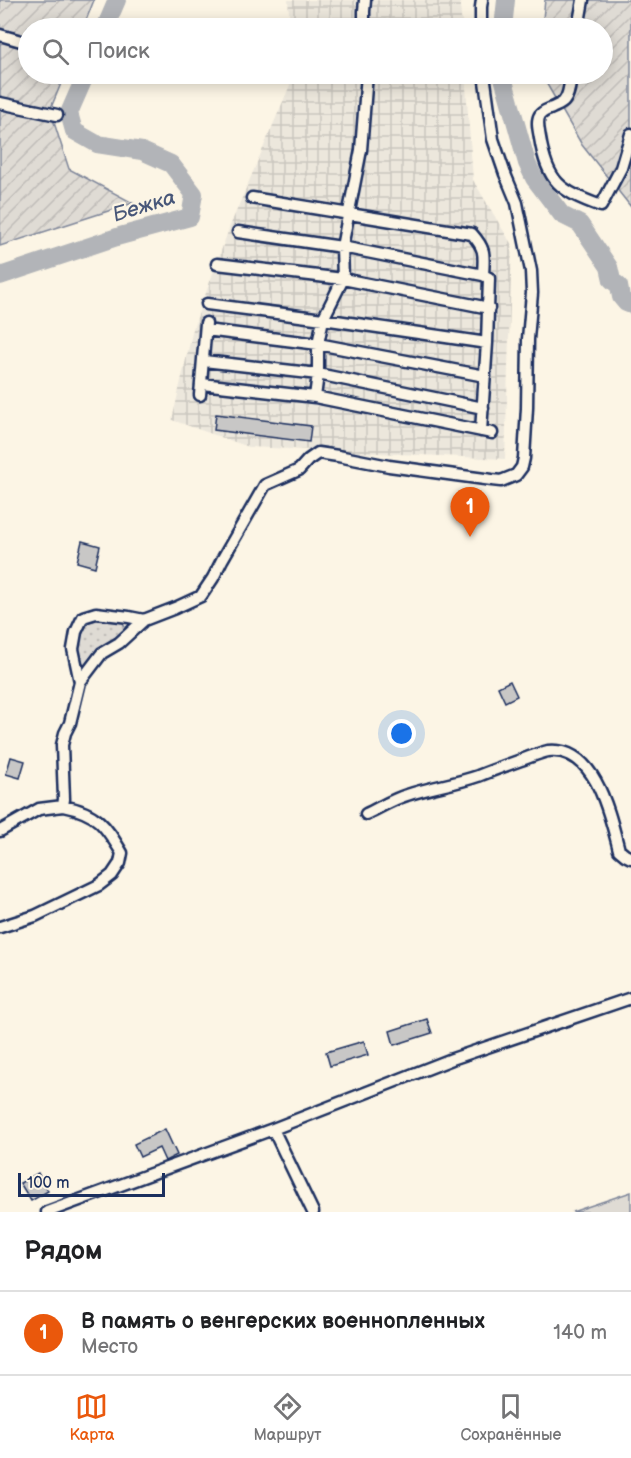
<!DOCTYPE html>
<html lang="ru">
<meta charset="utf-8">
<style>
:root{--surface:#fff;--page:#f2f2f2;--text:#202124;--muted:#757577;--line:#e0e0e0;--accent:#ea580c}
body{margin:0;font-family:"Balsamiq Sans",sans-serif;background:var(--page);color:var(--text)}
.scale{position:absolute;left:18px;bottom:15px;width:147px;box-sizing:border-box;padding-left:6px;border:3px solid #1b2f5e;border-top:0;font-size:16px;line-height:21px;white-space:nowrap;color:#1b2f5e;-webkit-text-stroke:4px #fcf5e5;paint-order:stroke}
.you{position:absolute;left:402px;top:734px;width:21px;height:21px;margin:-15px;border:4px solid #fff;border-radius:50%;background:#1a73e8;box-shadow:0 0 0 9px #1a73e833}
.badge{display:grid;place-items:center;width:39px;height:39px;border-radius:50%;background:var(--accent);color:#fff;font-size:20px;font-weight:700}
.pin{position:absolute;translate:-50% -50px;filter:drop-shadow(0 2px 3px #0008)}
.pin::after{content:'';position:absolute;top:32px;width:21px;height:18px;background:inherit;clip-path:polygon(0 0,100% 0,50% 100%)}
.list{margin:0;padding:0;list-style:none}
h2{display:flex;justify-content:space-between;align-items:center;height:78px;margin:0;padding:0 24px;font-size:26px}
h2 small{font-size:20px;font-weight:400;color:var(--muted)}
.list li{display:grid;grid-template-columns:39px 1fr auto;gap:18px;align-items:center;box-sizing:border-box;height:84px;padding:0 24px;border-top:2px solid var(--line)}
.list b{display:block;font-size:22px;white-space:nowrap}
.list p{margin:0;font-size:20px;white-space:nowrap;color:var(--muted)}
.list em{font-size:20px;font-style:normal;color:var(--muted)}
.icon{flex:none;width:33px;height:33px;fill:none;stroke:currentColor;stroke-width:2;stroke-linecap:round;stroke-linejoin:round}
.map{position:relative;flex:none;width:631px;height:1212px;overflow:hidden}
.search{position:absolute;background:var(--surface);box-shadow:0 3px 15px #0003;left:18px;right:18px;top:18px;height:66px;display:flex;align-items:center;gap:15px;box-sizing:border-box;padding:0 21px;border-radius:33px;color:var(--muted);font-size:22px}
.sheet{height:162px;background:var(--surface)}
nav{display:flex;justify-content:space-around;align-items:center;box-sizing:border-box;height:84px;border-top:2px solid var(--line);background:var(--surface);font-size:16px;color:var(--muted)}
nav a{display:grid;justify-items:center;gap:3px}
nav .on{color:var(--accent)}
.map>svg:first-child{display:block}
</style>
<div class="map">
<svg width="631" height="1212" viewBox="0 0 631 1212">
<defs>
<pattern id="industrial-grid" width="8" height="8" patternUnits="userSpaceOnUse" patternTransform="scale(1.5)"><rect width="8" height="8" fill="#ece7dc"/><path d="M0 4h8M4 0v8" fill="none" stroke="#cac6bf"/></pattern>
<pattern id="park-dots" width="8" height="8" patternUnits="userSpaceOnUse" patternTransform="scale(1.5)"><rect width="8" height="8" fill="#dfdbd4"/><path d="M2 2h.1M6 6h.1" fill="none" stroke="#bfbcb8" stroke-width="1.8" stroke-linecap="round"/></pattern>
<pattern id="garden-furrows" width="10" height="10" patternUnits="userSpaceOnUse" patternTransform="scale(1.5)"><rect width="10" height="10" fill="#dfdbd4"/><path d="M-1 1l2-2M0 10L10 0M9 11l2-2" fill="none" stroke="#bfbcb8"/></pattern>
</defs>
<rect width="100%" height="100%" fill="#fcf5e5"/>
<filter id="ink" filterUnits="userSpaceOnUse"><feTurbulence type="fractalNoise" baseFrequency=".0167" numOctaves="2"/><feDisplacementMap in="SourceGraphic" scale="12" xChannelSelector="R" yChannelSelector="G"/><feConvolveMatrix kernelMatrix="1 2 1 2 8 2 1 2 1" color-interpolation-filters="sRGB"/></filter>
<g filter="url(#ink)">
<path fill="url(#industrial-grid)" d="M288,0H462L460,5L462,28H290Z
M293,74H465L473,180L512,245L505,459L249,447L172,420L193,329L230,226L293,78Z"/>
<path fill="#dfdbd4" stroke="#7d8599" stroke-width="1.5" d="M631,1192V1212H572Z"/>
<path fill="url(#park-dots)" stroke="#7d8599" stroke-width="1.5" d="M96,619H122L125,628L122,635L87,668L79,664C77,652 77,633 87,624C87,623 95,619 96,619Z"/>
<path fill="url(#garden-furrows)" stroke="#7d8599" stroke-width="1.5" d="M0,0H94L83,28H28V74H65L50,110L69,169L133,203L0,246Z
M545,0H631V207L582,145L541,74H602V28H542Z"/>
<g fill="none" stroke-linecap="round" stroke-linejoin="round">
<path stroke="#b2b4b8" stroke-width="18" d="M105,28L117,0
M503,28L506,0
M502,74L527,163L534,178L562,215L580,224L609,267L612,280L619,286L621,297L626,303L631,305
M0,276L120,236L190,217L194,194L171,164L142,151L97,144L74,131L69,113L86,74"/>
</g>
<path fill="#c8c7c6" stroke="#1b2f5e" stroke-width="1.5" d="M216,414L311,426L309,442L214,430Z
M82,541L100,546L95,567L77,562Z
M510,681L517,696L505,702L498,687Z
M11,757L25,761L20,778L6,774Z
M427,1019L432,1033L394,1045L390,1031Z
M364,1041L368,1055L330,1066L326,1052Z
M165,1129L177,1155L165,1161L159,1148L140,1157L134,1144Z
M38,1173L48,1191L31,1201L20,1183Z"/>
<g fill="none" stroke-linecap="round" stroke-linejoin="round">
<defs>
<path id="minor" d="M364,28V11L365,0
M481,28V7L482,0
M578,28L583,0
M0,35L28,43
M571,74C570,81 570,94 564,101C562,104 556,106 552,108C548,110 543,111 540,115C536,121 539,131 540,138C547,182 560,191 601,206L621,168L631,134
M0,103L57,115
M252,198L472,234C486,250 484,254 483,275
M238,232L342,247L483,275L489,278L487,343L481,431
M217,264L343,279L489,308
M207,304L323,319L487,343
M206,330L318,344L485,376
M204,361L318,374L483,408
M202,384L315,397L492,433
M200,395L206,323
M315,397L318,374V344L323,319L343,279L342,247L361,150L367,74
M80,682L102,653L119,643L144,620
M366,814C379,808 393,799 407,795C431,787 455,784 478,776C493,770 507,765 521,760C530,757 539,753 548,751C596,746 610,816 619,850L625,855L631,858
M0,831L39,809L63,806L64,799L62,745L65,733L70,723L80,682L73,649L76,632L83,617L96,613L129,617L144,620L175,608L201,596L213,578L222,560L265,485L299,470L308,460L318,453L338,456L389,466L492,480L501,481L516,475L522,467L524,458L527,408L528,339L532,293L531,271L517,203L505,174L493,139L484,74
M0,927L35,916L99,885L112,875L120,863L122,853C105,825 98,813 63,806
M273,1129L313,1212
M47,1212L273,1129L452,1059L631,998"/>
</defs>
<use href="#minor" stroke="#1b2f5e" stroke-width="15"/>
<use href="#minor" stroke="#fcf5e5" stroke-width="10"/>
</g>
</g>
<g text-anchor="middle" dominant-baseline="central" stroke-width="4.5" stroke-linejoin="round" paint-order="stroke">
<g font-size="21" font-style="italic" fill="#485779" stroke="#fcf5e5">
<text transform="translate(144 206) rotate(-17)">Бежка</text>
</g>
</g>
</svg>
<div class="scale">100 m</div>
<div class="you"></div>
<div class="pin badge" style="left:470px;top:537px">1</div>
<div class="search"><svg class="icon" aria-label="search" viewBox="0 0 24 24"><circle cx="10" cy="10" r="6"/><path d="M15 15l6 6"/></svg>Поиск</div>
</div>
<section class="sheet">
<h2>Рядом<small></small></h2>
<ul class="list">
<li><span class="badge">1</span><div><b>В память о венгерских военнопленных</b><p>Место</p></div><em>140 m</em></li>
</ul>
</section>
<nav>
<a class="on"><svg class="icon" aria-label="map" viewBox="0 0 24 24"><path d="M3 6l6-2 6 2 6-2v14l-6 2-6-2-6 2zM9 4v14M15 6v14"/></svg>Карта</a>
<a><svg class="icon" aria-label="directions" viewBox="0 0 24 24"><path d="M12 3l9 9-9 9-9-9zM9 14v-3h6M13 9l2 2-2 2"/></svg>Маршрут</a>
<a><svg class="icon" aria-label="saved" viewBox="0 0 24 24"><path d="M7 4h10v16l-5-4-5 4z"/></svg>Сохранённые</a>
</nav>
